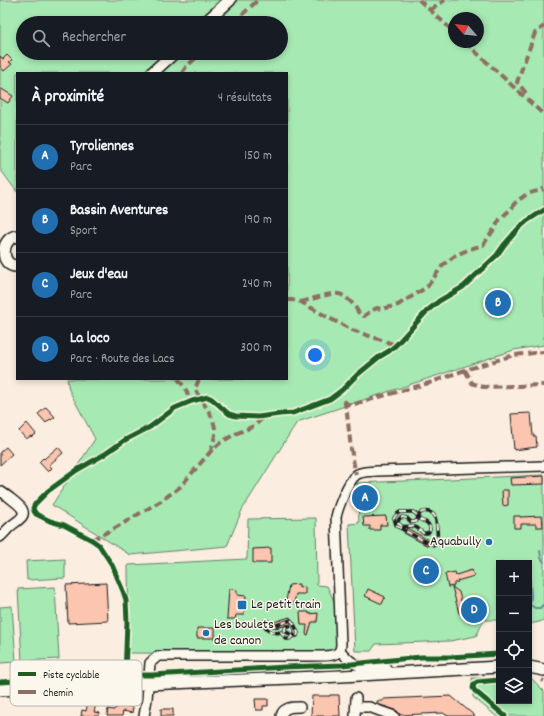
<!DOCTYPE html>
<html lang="fr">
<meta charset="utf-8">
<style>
:root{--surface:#171b24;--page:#242831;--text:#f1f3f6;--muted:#9ea1a6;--line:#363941;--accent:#1f6fb2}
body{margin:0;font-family:Dekko,sans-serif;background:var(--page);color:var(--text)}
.controls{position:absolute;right:12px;bottom:12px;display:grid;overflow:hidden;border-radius:0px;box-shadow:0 2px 6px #0003}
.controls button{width:36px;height:36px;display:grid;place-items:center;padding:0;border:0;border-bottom:1px solid var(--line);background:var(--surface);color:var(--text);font:20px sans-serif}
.compass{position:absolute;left:448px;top:12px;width:36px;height:36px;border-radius:50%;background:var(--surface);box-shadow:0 2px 6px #0003;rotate:298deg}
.you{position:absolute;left:315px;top:355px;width:14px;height:14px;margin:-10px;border:3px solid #fff;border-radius:50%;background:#1a73e8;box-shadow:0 0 0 6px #1a73e833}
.badge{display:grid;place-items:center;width:26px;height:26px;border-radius:50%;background:var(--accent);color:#fff;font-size:13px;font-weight:700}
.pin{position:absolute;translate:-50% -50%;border:2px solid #fff;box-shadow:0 1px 4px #0006}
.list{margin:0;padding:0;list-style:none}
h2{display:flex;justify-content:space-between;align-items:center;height:52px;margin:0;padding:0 16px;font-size:17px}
h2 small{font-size:13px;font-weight:400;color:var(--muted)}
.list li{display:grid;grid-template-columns:26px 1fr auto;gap:12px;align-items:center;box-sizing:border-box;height:64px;padding:0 16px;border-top:1px solid var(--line)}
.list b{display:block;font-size:15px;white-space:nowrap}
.list p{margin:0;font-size:13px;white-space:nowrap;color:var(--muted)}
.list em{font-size:13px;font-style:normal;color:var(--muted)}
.icon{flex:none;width:22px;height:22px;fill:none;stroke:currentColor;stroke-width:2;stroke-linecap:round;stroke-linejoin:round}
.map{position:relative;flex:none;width:544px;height:716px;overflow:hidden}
.search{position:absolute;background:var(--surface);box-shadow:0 2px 6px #0003;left:16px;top:16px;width:272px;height:44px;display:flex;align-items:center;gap:10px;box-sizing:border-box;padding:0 14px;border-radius:22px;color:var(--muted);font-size:15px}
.panel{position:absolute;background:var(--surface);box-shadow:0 2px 6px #0003;left:16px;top:72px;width:272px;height:308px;border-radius:0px}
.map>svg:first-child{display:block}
</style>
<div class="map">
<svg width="544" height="716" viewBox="0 0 544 716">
<rect width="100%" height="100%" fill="#fbede0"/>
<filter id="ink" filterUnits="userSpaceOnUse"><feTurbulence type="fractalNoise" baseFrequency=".025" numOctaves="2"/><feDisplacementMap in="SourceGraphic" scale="8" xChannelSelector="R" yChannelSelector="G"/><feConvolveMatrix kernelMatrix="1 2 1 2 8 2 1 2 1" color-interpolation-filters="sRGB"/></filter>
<g filter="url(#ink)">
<path fill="#a7e9b3" stroke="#628268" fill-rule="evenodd" d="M0,0H544V345L514,350L297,422L242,510L227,546L130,555L52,505L95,439L69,390L67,379H287V73H17V192L0,169ZM454,18H478V42H454ZM23,23H281V53H23Z
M544,475V620L539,622L529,624V563H499V620H484L476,636L450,641L376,644L371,651H355L349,524L359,523L357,483Z
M316,518L317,585L327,586L334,601L337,603L338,646L333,652L284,654L129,653L128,565L247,559L248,519Z
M65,559V578L27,580L26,561Z
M55,587L59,659L22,661L18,589Z
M12,606L16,662L0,663V607Z
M472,678H499V701H529V678H531L544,691V716H496L473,697Z"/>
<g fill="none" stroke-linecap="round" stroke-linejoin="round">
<path stroke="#609195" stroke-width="2" d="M540,550L541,558L544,562
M529,568L531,597L530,605L535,608H540L544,604
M544,590V598"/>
</g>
<path fill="#fcc5af" stroke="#1c1c1c" d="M7,55L12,60L9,62L12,64L4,71L0,66V56L3,59Z
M0,88L13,96L8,103L0,98Z
M46,407L55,417L51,420L50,419L46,423L38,414Z
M531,413L533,436H536L537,447L514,450L511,414Z
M27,423L36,434L32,437L31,436L26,439L19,431Z
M6,447L12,454L0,465V452Z
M58,447L63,453L49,465L52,468L48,472L39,462L43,458L44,459Z
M544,476V484L511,485L510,478Z
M502,490H508V505L503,506Z
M386,516L387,525H380V530H370V526H364L363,517Z
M514,516H520V517L542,516L543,527H536V524H521V528H514Z
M407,528L430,541L428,546L404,533Z
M271,548V563H253V549Z
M472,570L474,576L457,581L458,582L454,583V586L448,587L445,574L455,572L456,575Z
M106,583L108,621L68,623L66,585Z
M299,584V588L305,587V594H296L294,603H290L286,601L289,585Z
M452,587L459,592L464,612L459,613Z
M229,589L237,590V595L246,596L244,615H236L235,619H227Z
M368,589L385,597L382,604L365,596Z
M300,612H309V614L318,613L317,622H312L308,635L306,634L307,625H301Z
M290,617L291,624L276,628L274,622Z
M197,628H215V638H197Z
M330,695H339L340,716H311L312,696H330Z
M451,696L475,716H448L443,713L400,715L398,712L396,710L377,704V701H383V699Z
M255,699H268V706H263V710H256Z
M88,702L96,704L94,712L100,713L99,716H81L82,710L86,711Z
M118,705L133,707L132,713L123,711L122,716H107L108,709L114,710L115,708H117Z
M161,709H173V716H161Z"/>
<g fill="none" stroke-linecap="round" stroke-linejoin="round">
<defs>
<path id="minor" d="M0,491C5,494 20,505 22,509C27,517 16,521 11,526C7,529 4,534 0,537
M340,651C344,654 347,659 352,662C362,669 374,669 386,668
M356,707H369L394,716
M144,716L147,699L150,663L158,656H326C335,655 341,654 341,644L336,517C338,508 348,481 356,475C361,471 370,472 377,471L544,466
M281,716C283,707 292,707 300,707
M355,716L356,698"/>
<path id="major" d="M205,23L230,0
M152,73L174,53
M17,236C0,238 0,267 17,266
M529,667L544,670
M0,690L342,676L499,667"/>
</defs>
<use href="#minor" stroke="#1c1c1c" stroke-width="12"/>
<use href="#major" stroke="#1c1c1c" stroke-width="14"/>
<use href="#minor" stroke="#fbf7ec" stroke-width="9"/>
<use href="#major" stroke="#fbf7ec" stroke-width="11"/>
<defs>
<path id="rail" d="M400,512H413L417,515L418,518L415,522H411L407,518L402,517L399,519L398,523C405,530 408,524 415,527C419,528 420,531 423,533H428L430,530C430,519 420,523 419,518C418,509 430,511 434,515C437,519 438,538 437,543L433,545L428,543L400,528L396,525L394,518L397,514Z
M291,620L294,624L298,633L297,636H294C292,633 293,630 290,626H287L285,628V631L291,635L292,637L289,639H286L281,632C274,634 266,631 264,623L265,621H268L271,625L274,626Z"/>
</defs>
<use href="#rail" stroke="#1c1c1c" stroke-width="3.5"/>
<use href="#rail" stroke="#fbf7ec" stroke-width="2" stroke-dasharray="6" stroke-linecap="butt"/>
<path stroke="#8d6e63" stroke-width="4" stroke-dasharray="8 4" stroke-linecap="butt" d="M419,0L454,32
M430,10L445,0
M233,23L258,0
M465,42L544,115
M182,73L186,67L201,53
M526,93L517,82L535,33L544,26
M287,300H292L301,302L331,319L352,330L396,345
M301,302C310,300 331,292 339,294C344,295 350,301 354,305C357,309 358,315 364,316L371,311L377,308L382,309L398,305L427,287L443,265L456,255L470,249L483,245L495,228L500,219L512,208L514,204L520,199L527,194L544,189
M465,370L472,383L483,387L544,385
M178,379C185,388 188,390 189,402
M199,379L195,389C202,404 217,417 215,435C214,440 212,446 211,451
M344,400L347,413L351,449L356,475
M344,401L348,404L351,405L429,383L465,370L514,355L544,352
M92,540L115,528L161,501L180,487L211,451L220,443L235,434L254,426L264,417
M542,680L544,681"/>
<defs>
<path id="cycleway" d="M125,675L127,622L126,600L123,591L112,565L99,545L92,540L64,525L50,521L36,514L34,511L33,508L35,504L48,491L77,470L105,454L125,440L150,427L175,408L192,401L208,397L212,399L229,414L236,416L258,417L280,414L293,413L330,399L342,390L357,375L379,357L389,351L396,345L427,311L439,301L463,287L497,255L504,245L518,229L527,221L544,210
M499,680L477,682L474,684L473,688L475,691L505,716
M0,682L83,677H116L125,675H152L285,667L342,665L421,657H450L499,654"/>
</defs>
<use href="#cycleway" stroke="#fbf7ec" stroke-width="8"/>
<use href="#cycleway" stroke="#1b5e20" stroke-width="5"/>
</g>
</g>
<g fill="#1f6fb2" stroke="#fbf7ec" stroke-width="1.5">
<circle cx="489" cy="542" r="4"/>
<rect x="237" y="600" width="10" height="10" rx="2"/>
<circle cx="206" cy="633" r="4"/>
</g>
<g text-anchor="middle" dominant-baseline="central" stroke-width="3" stroke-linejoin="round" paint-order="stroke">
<g font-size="14" fill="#1c1c1c" stroke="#fbf7ec" text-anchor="start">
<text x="481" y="542" text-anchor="end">Aquabully</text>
<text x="251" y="605">Le petit train</text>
<text x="214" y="625">Les boulets<tspan x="214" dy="16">de canon</tspan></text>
</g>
</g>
<rect x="10" y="660" width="132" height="46" rx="6" fill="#fbf7ec" stroke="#b8b5ae" stroke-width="1"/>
<rect x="18" y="672" width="18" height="4" fill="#1b5e20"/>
<rect x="18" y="690" width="18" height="4" fill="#8d6e63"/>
<g font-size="11" fill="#1c1c1c">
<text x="43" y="678">Piste cyclable</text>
<text x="43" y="696">Chemin</text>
</g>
</svg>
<div class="controls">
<button>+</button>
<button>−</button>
<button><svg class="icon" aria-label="locate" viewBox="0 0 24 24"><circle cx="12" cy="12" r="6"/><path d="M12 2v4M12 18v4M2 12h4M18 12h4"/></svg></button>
<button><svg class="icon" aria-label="layers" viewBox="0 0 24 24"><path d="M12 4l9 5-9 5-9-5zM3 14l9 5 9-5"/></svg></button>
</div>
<svg class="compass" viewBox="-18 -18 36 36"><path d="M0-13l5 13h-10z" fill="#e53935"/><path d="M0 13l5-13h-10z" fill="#9ea1a6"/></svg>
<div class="you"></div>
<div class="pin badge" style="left:365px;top:498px">A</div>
<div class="pin badge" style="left:498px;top:303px">B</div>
<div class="pin badge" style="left:426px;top:571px">C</div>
<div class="pin badge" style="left:474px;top:610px">D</div>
<div class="search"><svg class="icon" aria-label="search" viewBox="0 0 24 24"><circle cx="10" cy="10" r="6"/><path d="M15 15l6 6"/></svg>Rechercher</div>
<section class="panel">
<h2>À proximité<small>4 résultats</small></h2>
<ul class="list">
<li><span class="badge">A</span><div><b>Tyroliennes</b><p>Parc</p></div><em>150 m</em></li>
<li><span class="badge">B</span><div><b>Bassin Aventures</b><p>Sport</p></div><em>190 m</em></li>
<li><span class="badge">C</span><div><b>Jeux d'eau</b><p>Parc</p></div><em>240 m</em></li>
<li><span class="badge">D</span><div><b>La loco</b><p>Parc · Route des Lacs</p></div><em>300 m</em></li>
</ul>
</section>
</div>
